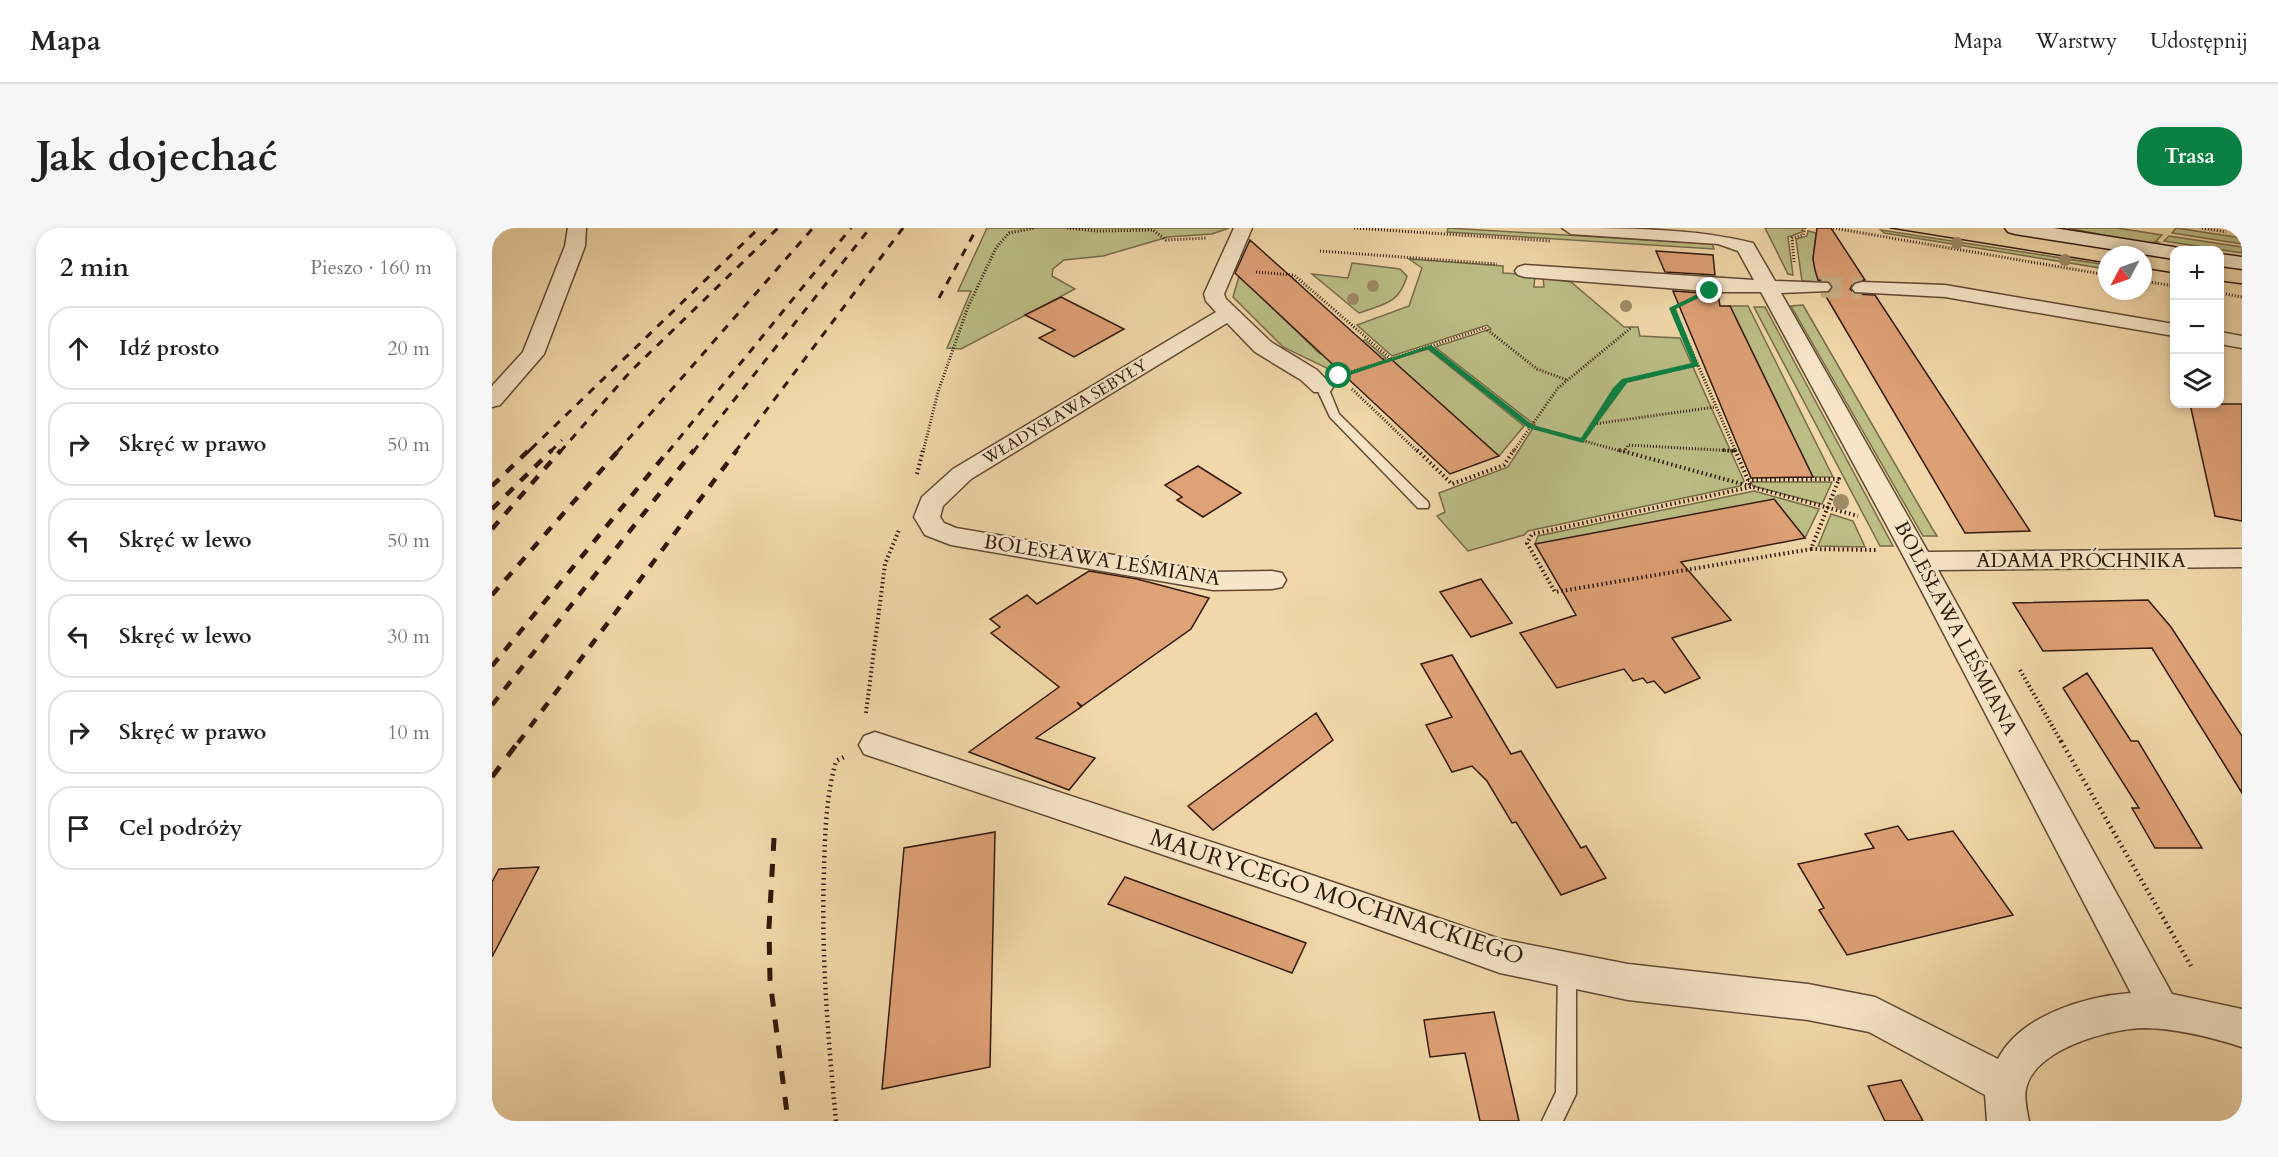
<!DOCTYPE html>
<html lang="pl">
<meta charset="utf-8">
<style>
:root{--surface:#fff;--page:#f6f6f6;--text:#222;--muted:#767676;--line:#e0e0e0;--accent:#0b8043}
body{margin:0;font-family:Cardo,serif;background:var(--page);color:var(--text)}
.controls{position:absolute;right:18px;top:18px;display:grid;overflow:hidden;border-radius:12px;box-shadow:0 3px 9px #0003}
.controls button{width:54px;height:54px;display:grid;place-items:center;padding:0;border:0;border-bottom:2px solid var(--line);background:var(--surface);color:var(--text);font:30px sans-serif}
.compass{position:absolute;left:1606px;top:18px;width:54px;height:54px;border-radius:50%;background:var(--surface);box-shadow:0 3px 9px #0003;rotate:229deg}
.stop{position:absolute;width:18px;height:18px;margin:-14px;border:4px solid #0b8043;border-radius:50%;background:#fff}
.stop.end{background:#0b8043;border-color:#fff;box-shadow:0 2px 6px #0008}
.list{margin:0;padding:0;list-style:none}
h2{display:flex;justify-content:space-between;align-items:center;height:78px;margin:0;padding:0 24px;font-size:26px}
h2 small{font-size:20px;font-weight:400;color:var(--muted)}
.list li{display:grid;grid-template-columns:39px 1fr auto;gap:18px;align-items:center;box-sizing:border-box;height:84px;margin:0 12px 12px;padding:0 12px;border:2px solid var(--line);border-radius:24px}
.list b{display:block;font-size:22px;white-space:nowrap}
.list em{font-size:20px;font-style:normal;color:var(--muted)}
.icon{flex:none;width:33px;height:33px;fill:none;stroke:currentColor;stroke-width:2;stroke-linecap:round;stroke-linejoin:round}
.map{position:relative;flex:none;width:1750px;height:893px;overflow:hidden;border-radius:24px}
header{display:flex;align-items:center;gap:36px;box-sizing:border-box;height:84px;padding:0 30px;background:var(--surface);border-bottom:2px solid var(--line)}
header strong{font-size:28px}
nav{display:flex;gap:33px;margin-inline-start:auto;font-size:21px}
.intro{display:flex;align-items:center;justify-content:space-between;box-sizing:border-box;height:144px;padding:0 36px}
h1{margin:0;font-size:42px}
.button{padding:15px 27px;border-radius:24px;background:var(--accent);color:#fff;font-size:21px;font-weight:700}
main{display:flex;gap:36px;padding:0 36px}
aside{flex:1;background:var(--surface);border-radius:24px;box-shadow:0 3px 9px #0003}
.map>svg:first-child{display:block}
</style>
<header>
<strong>Mapa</strong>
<nav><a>Mapa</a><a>Warstwy</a><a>Udostępnij</a></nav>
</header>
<div class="intro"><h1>Jak dojechać</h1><a class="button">Trasa</a></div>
<main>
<aside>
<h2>2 min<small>Pieszo · 160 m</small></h2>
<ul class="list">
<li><svg class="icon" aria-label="ahead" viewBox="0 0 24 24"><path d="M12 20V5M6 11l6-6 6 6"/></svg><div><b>Idź prosto</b></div><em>20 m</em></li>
<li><svg class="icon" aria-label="right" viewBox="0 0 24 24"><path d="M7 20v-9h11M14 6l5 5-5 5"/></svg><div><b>Skręć w prawo</b></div><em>50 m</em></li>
<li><svg class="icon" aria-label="left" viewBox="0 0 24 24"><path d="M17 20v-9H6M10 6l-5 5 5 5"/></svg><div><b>Skręć w lewo</b></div><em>50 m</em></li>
<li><svg class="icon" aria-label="left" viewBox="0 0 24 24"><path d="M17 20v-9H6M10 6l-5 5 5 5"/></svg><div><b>Skręć w lewo</b></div><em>30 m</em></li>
<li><svg class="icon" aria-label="right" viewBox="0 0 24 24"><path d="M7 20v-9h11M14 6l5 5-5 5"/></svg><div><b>Skręć w prawo</b></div><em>10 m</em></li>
<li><svg class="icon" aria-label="arrive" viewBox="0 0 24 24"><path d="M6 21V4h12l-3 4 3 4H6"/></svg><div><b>Cel podróży</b></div></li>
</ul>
</aside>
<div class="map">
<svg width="1750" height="893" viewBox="0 0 1750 893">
<rect width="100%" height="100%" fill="#f1d7a9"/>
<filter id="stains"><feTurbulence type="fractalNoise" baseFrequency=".00333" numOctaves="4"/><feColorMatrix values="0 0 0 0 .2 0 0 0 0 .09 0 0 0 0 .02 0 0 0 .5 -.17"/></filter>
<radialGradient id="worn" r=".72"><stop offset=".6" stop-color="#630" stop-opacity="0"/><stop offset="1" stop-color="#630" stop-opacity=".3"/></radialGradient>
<path fill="#bcbe86" stroke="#776c49" stroke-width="1.5" d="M495,0H737L720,6L676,9L611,28L572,32L561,41L560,48L583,61L469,121L455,120L479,63H466Z
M956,0L1220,16L1222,21L955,4Z
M1273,0H1311L1310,4L1296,9L1301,47L1296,46Z
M1576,0H1625L1670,7L1664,13L1666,14L1650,15Z
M1684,0L1750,10V16L1680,5Z
M1389,2L1615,37V41L1392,5Z
M1316,3L1324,5L1321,31L1327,54L1310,53L1304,11L1315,8Z
M1677,8L1750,19V25L1672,13Z
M917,31L1011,38V45L1043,47L1042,59H1052L1051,50L1079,54L1132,99H1146L1148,108L1188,110L1252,253L1248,258L1036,303L1032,307L976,323L945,288L953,284L947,265L1016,239L1043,197L943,119L999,101L995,97L900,128L865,97L917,78L930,40Z
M860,35L908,41L915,48C907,76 892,76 867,85L820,46L856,50Z
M748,45L799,48L811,60L772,72L828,126L873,112L894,130L847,146L791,119L741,69Z
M1311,77L1440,300L1445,308H1431L1299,78Z
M1238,78H1256L1341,249H1321Z
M1262,79H1273L1401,318H1388Z
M936,121L1032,198L1007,228L900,132Z
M1259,254H1340L1330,276L1261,258Z
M1262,263L1327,281L1313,310L1282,272L1043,316L1046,308Z
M1339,286L1361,293L1373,319L1326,318Z"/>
<path fill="#dfa176" stroke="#32190c" stroke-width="1.5" d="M1325,0H1339L1373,52L1362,54L1358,61L1363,66L1383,67L1538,303L1473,305L1332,65L1338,64L1341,59L1336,53L1326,52L1323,42L1321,31Z
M758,12L894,134L900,132L1007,228L958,246L743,45Z
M1164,23L1221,27L1223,47L1173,44Z
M1181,63L1226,66L1228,78H1238L1321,249L1259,250Z
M569,69L632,101L582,129L547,110L563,102L533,87Z
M1698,176H1750V293L1723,288Z
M706,238L749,265L711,289L685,272L690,269L673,257Z
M1282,271L1313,310L1189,334L1239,392L1180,410L1208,450L1173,465L1162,453L1155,455L1151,450L1141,453L1132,441L1065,460L1028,405L1084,387L1043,316Z
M597,343L645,351L717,370L699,401L590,478L585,474L589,479L544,510L603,530L577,562L477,524L567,459L499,405L508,399L498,391L535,367L545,376Z
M989,351L1020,395L979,409L948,364Z
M1656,372L1679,399L1750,508V565L1660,420L1551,423L1521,375Z
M960,427L1019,526L1029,523L1089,620L1094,618L1114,650L1069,667L1024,594L1020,595L995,553L980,538L960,544L934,497L960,489L929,436Z
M1595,445L1639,513H1646L1710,620H1663L1640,580H1647L1571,460Z
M824,485L841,512L721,602L696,578Z
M1406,598L1416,612L1461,603L1521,687L1355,727L1327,682L1332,680L1306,636L1382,620L1373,606Z
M503,604L498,839L390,861L412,620Z
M47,639L0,729V654L7,641Z
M633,649L814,715L800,745L616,676Z
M1002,784L1027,893H988L973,825L938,829L932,792Z
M1409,852L1431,893H1393L1376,858Z"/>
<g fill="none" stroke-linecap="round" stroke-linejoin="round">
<path stroke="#cbb18a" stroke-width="21" stroke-dasharray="21 10" stroke-linecap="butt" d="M1329,59L1370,60"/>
<defs>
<path id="lane" d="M830,156L836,159L847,186L936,274L937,277L936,280H926L838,189L824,159Z
M1075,732L1082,735L1084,741V866L1071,893H1050L1064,864L1066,741L1068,735Z"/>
<path id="street" d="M76,0H94L93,18L52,126L8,177L0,179V158L31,124L73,18Z
M742,0H760L732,66L734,71L779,114L825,142L841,159L838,164H822L809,152L763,124L735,95L479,251L451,278L448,289L452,295L464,300L721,344L780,343L790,345L794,352L790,359L780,361L721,362L459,317L433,307L422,289L430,269L461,241L724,84L714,73L712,66Z
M1070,0C1133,0 1201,0 1261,15L1283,53L1336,55L1339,59L1336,63L1289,65L1436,324L1750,321V339L1446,342L1680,766L1750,781V819C1718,809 1684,800 1651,800C1617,801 1542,821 1534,861C1532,871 1535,883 1537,893H1495L1493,867L1377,804L1316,792L1136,772L1008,745L805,672L372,526L367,517L372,508L383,504L805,642L1008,711L1136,736L1316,756L1383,769L1506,831C1528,787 1595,768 1639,765L1414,333L1269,64H1227L1033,49L1026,47L1023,43L1026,39L1033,37L1262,52L1246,23L1226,16L1079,6Z
M1370,54L1453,57L1682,96V108L1453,69L1363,64L1360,60L1363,56Z
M1728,104L1750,108V120L1728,116Z"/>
<path id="secondary" d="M1513,0H1562L1682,19L1691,22H1682V31L1523,6L1516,4Z
M1728,26L1750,29V41L1728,38Z"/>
</defs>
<use href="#lane" stroke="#624833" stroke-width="3"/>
<use href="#street" stroke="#624833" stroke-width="3"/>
<use href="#secondary" stroke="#32190c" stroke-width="3"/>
<path stroke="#32190c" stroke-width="3" stroke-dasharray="1 2" stroke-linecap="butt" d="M575,0L605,3L661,2L674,12L715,10
M862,0L1058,13
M1341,0L1615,47
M1710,0L1734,4
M828,23L1005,36
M1302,34L1300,10L1311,7L1313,0
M764,44L802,47L899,131L856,145
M1651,53L1682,58
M1728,65L1750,69
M1181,80L1244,224
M937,119L1038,198L1132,224
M899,131L993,100L1045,141L1075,152
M860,161L926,224
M1102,196L1223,179
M1091,213L1125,160L1133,153L1205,137
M431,224L446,164L476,79L504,20L517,5L543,0
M1021,224L1066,160L1140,99
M1132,224L1136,217L1243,223"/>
<path stroke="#32190c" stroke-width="4" stroke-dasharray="1.5 3" stroke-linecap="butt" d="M925,222L960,256L1012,237L1022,222
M1127,222L1366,288
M1231,222L1243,223
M1243,222L1259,259L1040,306L1035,315L1063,364L1319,321L1347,251L1256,252
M425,246L431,222
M1319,321L1386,322
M1528,442L1570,515
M374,485L393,336L407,302"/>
<path stroke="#32190c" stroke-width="4.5" stroke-dasharray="1.5 4" stroke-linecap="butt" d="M1569,513L1699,738
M344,893C336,809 329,726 332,642C333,605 334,569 344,533L352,529"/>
<use href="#lane" fill="#f6e5c7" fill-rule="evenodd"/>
<use href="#street" fill="#f6e5c7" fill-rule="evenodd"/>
<use href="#secondary" fill="#f6e5c7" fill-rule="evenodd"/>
<path stroke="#32190c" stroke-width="1.5" d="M1398,0L1615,35
M1651,40L1682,45
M1728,53L1750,56"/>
<path stroke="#32190c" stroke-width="3" stroke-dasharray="8 8" stroke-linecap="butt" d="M447,70L485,0
M39,221L267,0
M36,224L44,216
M58,224L70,212
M68,224L138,144L286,0
M125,224L321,0
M176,224L359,0
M201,224L378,0
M243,224L411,0"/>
<path stroke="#32190c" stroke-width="4.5" stroke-dasharray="10 10" stroke-linecap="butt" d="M0,258L37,222
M0,281L60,222
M0,301L69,222
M0,367L127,222
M0,438L177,222
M0,477L202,222
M26,515L245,222"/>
<path stroke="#32190c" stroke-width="5" stroke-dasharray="13 13" stroke-linecap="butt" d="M0,549L27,513
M282,610L277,699L278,752L296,893"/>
</g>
<g fill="#9e8a67">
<circle cx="1465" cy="15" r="6"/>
<circle cx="1573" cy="32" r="6"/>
<circle cx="881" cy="58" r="6"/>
<circle cx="861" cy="71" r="6"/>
<circle cx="1134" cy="78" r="6"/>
<circle cx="1349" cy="274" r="8"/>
</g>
<path fill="#0b8043" d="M1216,61L1221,63L1184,81L1207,138L1135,155L1091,215L1036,200L936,121L849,150L843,148L939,117L1041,197L1089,210L1121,160L1130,151L1200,135L1177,80Z"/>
<g text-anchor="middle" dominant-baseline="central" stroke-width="4.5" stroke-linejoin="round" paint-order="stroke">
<g font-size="16" fill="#32190c" stroke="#f6e5c7">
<text transform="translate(573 184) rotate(-31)">WŁADYSŁAWA SEBYŁY</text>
</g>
<g font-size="20" fill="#32190c" stroke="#f6e5c7">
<text transform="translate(610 332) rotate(9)">BOLESŁAWA LEŚMIANA</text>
<text x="1589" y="332">ADAMA PRÓCHNIKA</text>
<text transform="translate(1464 400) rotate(62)">BOLESŁAWA LEŚMIANA</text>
</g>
<g font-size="24" fill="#32190c" stroke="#f6e5c7">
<text transform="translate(845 669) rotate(18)">MAURYCEGO MOCHNACKIEGO</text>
</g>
</g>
<rect width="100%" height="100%" filter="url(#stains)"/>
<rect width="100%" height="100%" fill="url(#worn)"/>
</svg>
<div class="controls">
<button>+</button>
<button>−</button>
<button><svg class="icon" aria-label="layers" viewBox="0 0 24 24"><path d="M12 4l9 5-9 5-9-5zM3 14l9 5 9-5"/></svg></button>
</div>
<svg class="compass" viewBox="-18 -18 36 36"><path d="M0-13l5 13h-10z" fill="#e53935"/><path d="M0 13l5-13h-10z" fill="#767676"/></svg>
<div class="stop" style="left:847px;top:148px"></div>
<div class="stop end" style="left:1218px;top:63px"></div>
</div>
</main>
